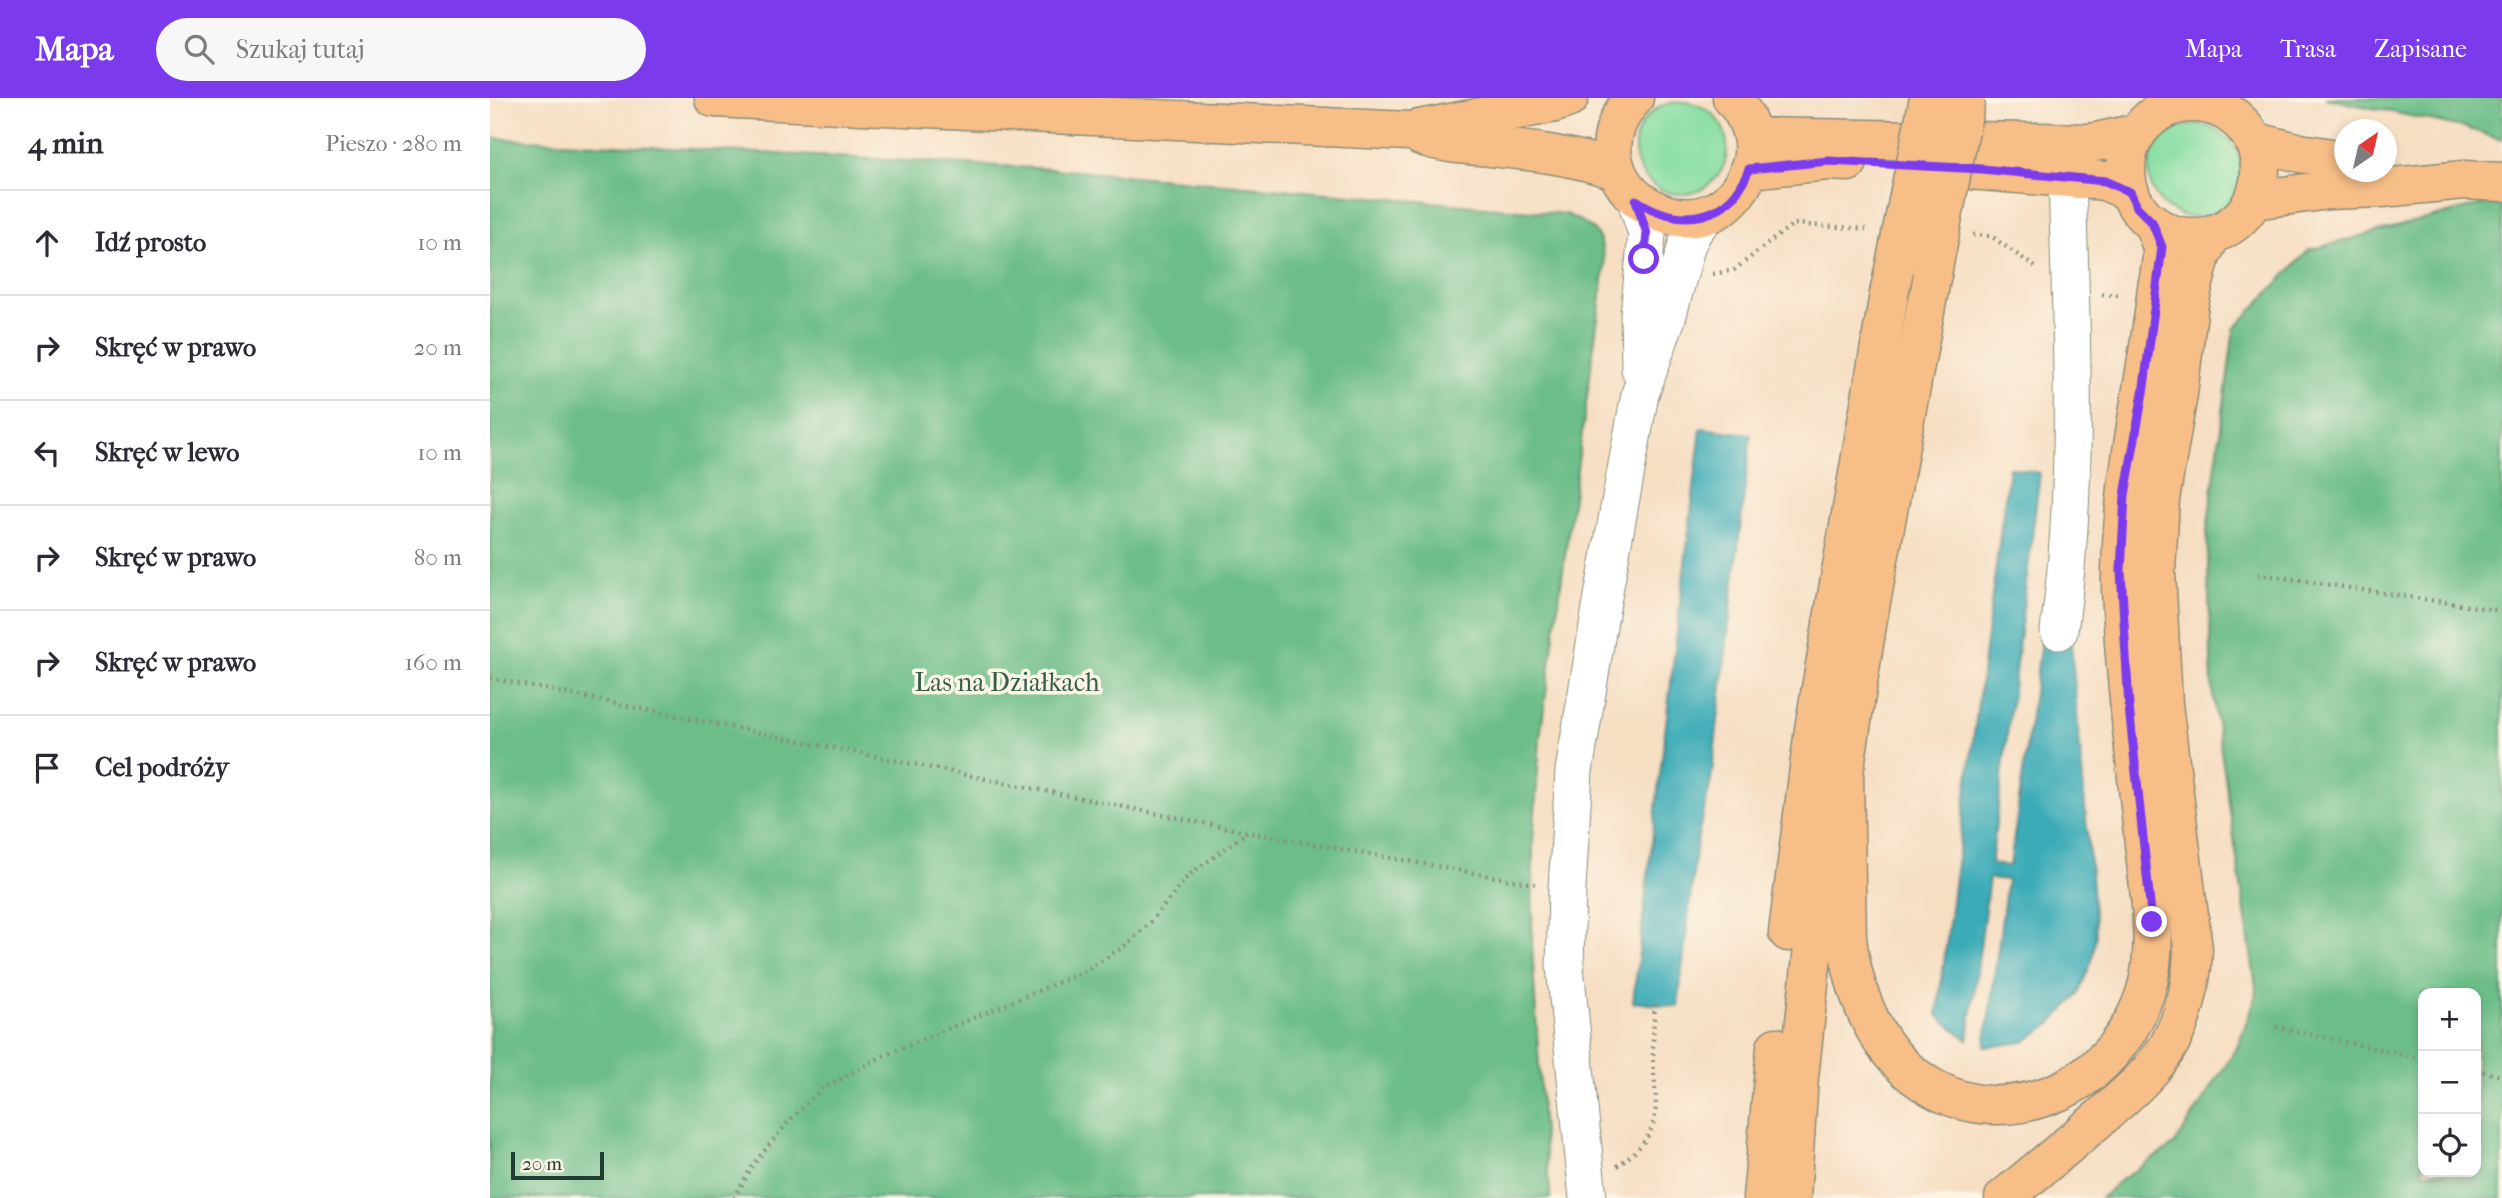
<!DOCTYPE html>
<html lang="pl">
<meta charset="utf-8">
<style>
:root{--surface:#fff;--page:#f7f7f7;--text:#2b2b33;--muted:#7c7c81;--line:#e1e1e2;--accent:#7c3aed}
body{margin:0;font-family:"IM FELL French Canon",serif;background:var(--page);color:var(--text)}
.controls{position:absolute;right:21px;bottom:21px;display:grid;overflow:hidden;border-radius:14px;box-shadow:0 4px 10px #0003}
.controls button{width:63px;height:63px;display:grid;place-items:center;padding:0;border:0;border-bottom:2px solid var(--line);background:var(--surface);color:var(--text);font:35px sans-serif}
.compass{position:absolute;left:1844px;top:21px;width:63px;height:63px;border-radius:50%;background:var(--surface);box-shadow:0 4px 10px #0003;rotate:34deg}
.scale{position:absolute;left:21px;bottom:18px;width:93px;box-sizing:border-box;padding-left:7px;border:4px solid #1f3d34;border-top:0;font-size:19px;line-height:24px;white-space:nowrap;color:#1f3d34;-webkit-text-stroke:5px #fcf5e5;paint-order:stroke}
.stop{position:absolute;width:21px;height:21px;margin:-16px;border:5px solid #7c3aed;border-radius:50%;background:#fff}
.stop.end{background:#7c3aed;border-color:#fff;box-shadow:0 2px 7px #0008}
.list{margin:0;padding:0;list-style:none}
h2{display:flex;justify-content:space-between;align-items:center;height:91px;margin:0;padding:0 28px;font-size:30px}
h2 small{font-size:23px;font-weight:400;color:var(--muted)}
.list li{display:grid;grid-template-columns:46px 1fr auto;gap:21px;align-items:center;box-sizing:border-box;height:105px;padding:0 28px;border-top:2px solid var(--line)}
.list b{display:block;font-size:26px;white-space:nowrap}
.list em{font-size:23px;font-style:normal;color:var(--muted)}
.icon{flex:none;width:38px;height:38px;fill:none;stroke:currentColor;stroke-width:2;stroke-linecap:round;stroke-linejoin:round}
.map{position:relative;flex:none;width:2012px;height:1100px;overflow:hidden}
header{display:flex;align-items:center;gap:42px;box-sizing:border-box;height:98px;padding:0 35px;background:var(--accent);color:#fff}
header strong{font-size:33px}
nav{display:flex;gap:38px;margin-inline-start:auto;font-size:24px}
.search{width:490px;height:63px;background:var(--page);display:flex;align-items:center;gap:18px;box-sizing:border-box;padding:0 24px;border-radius:38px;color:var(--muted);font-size:26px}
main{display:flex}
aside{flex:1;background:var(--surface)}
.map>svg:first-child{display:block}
</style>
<header>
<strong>Mapa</strong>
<div class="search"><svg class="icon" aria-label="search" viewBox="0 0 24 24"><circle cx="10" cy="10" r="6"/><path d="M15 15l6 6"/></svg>Szukaj tutaj</div>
<nav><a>Mapa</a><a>Trasa</a><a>Zapisane</a></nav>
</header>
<main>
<aside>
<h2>4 min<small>Pieszo · 280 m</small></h2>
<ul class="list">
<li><svg class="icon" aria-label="ahead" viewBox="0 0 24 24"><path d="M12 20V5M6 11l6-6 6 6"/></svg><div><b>Idź prosto</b></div><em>10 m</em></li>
<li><svg class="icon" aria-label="right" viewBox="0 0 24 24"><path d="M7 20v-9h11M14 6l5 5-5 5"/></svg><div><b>Skręć w prawo</b></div><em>20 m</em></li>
<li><svg class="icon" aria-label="left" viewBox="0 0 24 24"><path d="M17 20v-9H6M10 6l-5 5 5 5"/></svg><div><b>Skręć w lewo</b></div><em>10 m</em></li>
<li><svg class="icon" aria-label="right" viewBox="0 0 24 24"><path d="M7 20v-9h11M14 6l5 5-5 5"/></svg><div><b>Skręć w prawo</b></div><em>80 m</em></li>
<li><svg class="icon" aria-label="right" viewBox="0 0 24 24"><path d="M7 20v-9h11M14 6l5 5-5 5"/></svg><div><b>Skręć w prawo</b></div><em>160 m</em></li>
<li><svg class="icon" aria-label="arrive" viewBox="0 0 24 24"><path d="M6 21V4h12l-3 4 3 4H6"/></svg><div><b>Cel podróży</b></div></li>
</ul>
</aside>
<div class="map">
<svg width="2012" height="1100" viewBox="0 0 2012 1100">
<rect width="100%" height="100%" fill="#fcf5e5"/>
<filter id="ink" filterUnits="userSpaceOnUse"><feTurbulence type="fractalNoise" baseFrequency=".0143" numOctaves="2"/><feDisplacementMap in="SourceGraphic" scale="14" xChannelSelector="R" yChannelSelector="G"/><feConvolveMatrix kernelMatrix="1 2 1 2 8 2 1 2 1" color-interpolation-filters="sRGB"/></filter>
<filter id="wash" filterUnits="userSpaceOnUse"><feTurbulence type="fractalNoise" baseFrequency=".00686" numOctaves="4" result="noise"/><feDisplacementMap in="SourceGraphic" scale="28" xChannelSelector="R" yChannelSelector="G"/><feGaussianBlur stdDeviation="1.57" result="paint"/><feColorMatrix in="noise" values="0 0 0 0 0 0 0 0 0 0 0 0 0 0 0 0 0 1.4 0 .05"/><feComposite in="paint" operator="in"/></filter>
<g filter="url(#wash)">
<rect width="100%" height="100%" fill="#f6dec3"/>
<path fill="#86dea2" stroke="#528e6b" stroke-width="2" d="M1145 50a46 46 0 1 1 92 0a46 46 0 1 1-92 0Z
M1659 73a46 46 0 1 1 92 0a46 46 0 1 1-92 0Z"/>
<path fill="#6cbd88" stroke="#467d5e" stroke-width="2" fill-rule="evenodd" d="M1835,0H2012V42L1977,30Z
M0,40L563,71L1076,116C1107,131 1111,134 1115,168L1050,639L1043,745L1042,848L1053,1037L1061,1100H0Z
M1992,106H2012V1100H1611L1628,1084L1685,1046L1747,949L1767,896L1722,591L1717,433L1744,231L1819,152ZM1986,895V1074H1933V895Z"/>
<path fill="#3babb7" stroke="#2d7476" stroke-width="2" d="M1211,330L1261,336L1221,683L1207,742L1188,909L1143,904Z
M1519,369L1550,375L1501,766L1520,768L1551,543L1581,546L1606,836L1602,863L1587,898L1561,926L1534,944L1495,949L1517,782L1499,780L1478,942L1447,917Z"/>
</g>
<g filter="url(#ink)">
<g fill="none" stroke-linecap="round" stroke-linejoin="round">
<defs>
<path id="minor" d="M1146,102L1157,136L1149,217L1150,271
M1569,533C1590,381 1581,231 1577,78
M1098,1100L1075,869L1077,791L1084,673L1112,504L1150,296L1177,220L1197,146L1204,132L1218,115"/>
<path id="major" d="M224,0L919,33L1065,5L1079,0
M1144,0C1066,86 1220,179 1260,70C1269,45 1259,19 1242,0
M1636 72a67 67 0 1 1 134 0a67 67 0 1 1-134 0Z
M931,38C954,46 976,47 1000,49C1042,53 1087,58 1127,73
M1262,39L1601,45L1647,35
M1763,43L1810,55L1854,62
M1429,68L1615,83L1640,94
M1259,71L1338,63L1358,64
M1763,102L1839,92L1892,90L1974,82L2012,84
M1354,675L1357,840C1364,899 1388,959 1441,989C1479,1011 1520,1012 1560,997C1613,978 1654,924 1661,868C1666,828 1658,786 1654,746C1647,678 1639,611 1634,544C1633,519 1630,494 1631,470C1632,431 1636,392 1642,354C1650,299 1661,245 1667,190C1669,177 1674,159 1671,147C1669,139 1665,131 1662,124
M1298,834L1324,631L1399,196
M1272,1100L1286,949
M1301,1100L1309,979L1328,803L1354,675L1378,520L1442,176
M1514,1100C1547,1073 1580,1046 1612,1018C1637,996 1665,973 1681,943C1696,914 1702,884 1703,851L1673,606L1666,473L1670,401L1688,296L1699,205L1711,158L1722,136"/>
</defs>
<use href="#minor" stroke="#8a8e7c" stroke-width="39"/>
<use href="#major" stroke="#8a8e7c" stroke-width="41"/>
<path stroke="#8a8e7c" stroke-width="4.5" stroke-dasharray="2 5" stroke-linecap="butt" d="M1483,137L1501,138L1545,169
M1223,176L1244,172L1303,126L1376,131
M1612,196L1632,197
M1768,476L2012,513
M0,580L757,734L1045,786
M1786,929L1933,961
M1986,972L2012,978
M1127,1068C1181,1031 1163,1004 1163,950C1163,935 1164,921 1165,906
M244,1100L265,1064L300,1022L332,991L391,959L595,873L632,850L659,826L698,778L757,734"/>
<use href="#minor" stroke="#fff" stroke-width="37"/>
<use href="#major" stroke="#f7be87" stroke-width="38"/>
<defs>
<path id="major-bridge" d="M1442,176L1476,0
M1399,196L1439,0"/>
</defs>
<use href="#major-bridge" stroke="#8a8e7c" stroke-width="41" stroke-linecap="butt"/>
<use href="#major-bridge" stroke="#f7be87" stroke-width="38"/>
</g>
</g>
<g fill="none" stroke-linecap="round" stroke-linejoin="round" filter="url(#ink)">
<path stroke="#7c3aed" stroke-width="9" d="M1154,161L1157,136L1146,102C1190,131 1240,124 1259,71L1338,63L1492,71L1615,83L1640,94L1647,109L1662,124L1672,149L1654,289L1635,397L1631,473L1639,609L1662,824"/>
</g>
<g text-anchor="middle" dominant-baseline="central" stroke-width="7" stroke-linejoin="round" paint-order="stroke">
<g font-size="26" fill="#345d4a" stroke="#fcf5e5">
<text x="517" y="584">Las na Działkach</text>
</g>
</g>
</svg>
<div class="controls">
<button>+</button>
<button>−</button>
<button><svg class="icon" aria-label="locate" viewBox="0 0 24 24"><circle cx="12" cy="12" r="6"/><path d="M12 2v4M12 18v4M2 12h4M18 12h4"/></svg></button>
</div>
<svg class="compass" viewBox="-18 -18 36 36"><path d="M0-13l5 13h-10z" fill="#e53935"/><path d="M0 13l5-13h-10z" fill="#7c7c81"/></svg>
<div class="scale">20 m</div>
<div class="stop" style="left:1154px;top:161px"></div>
<div class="stop end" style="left:1662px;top:824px"></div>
</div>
</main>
